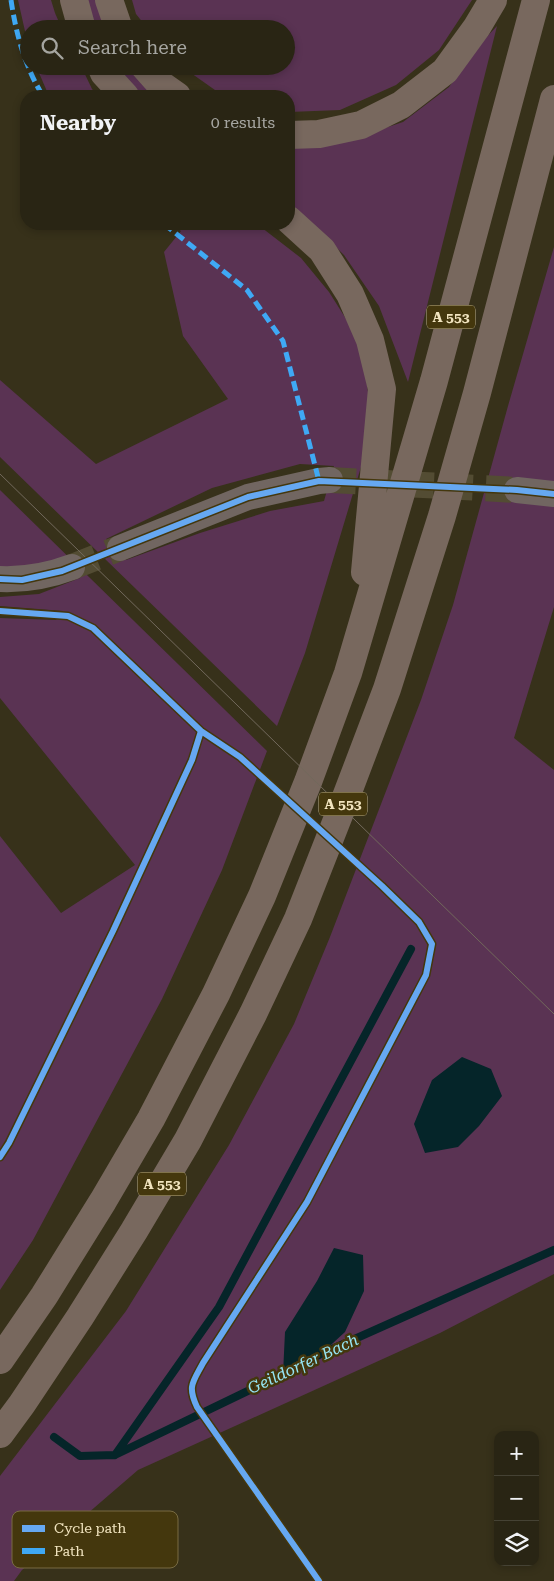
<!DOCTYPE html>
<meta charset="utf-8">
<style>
:root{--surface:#292514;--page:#353122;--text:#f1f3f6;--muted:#a5a5a0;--line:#454234}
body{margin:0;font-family:"Roboto Serif",serif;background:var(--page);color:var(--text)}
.controls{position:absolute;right:15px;bottom:15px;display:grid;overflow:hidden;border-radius:10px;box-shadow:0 2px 8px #0003}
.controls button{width:45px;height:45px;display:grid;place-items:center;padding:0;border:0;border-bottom:1px solid var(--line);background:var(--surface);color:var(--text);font:25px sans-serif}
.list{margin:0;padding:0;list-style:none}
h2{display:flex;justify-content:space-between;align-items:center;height:65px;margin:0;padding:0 20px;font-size:21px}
h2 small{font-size:16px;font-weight:400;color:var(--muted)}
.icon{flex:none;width:28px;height:28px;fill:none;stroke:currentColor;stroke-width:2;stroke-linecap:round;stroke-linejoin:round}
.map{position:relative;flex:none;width:554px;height:1581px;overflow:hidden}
.search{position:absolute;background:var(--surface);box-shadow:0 2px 8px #0003;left:20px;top:20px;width:275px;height:55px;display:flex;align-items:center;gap:12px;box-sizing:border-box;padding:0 18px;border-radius:28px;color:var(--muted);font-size:19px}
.panel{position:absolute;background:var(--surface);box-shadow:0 2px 8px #0003;left:20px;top:90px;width:275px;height:140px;border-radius:20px}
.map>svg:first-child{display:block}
</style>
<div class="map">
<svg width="554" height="1581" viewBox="0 0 554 1581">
<rect width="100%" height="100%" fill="#37311a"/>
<path fill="#5a3353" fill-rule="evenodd" d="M18,0H51L55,13L62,29H29V49Z
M86,0H97L111,29H94Z
M132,0H472L439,50L396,85L340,110L289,112V96H226L222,95L181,66H286V29H148L136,14Z
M497,26L408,382L379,306L344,255L303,215L289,204V147L340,143L403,122L449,87L480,44Z
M36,66H81L92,89L98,96H49Z
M115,66H134L161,96H141Z
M171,224H257L301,258L329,292L348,322L363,357L373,427L305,653L277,726L0,457V380L96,464L228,399L183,336L164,252L181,231ZM300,464L334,466L324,501L270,511L200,533L126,560L106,539L212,488Z
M554,247V607L514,738L554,770V1274L440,1333L138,1470L22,1570L14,1581H0V1476L126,1311L229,1145L294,1024L330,937L421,700L453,605L508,406Z
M0,490L267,751L222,870L162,999L33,1240L0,1290V836L61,913L135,865L0,698V618L56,620L63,611L0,606V597L39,594L80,578L65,565L0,576Z"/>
<path fill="#052529" d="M462,1057L491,1069L502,1096L479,1126L458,1147L425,1153L414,1124L432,1080Z
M334,1248L363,1255L364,1291L345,1332L321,1354L283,1374L285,1332L317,1281Z"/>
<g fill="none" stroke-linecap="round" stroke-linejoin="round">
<path stroke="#052529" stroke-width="8" d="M54,1437L80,1456L115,1455L283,1374L321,1354L554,1250
M115,1455L219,1307L411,949"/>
<path stroke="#534c33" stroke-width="26" stroke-dasharray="26 13" stroke-linecap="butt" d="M330,480L517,490
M72,567L120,548"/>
<path stroke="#716661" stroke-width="26" d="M517,490L554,494
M120,548L248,497L319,481L330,480
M0,579C25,580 48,576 72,567"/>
<path stroke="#78685e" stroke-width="28" d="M74,0L82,29
M109,0L119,29
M101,66L104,73L125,96
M144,66L160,84L177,96
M289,135L319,134L361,125L401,105L445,71L477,27L493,0
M289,220L322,250L350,294L370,340L382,389L365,572
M0,1360L44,1296L103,1201L151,1119L216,994L262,896L308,782L348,673L434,381L536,0
M0,1434L22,1404L80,1317L134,1231L188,1140L253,1014L298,919L346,797L387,689L442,516L477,393L554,99"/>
<path stroke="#72695c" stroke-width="1" d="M0,474L554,1014"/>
<path stroke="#3fa9f5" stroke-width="5" stroke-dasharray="10 5" stroke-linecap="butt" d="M11,0C16,34 25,67 43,96
M164,224L247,290L283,341L319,481"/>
<defs>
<path id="cycleway" d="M0,579L22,580L62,571L248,497L319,481L517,490L554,494
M0,611L68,616L93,628L201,731L240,757L382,886L419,922L432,944L426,975L307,1202L203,1363C193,1382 187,1386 197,1407L319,1581
M0,1157L9,1143L113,931L192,760L201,731"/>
</defs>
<use href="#cycleway" stroke="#44370d" stroke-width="9"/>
<use href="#cycleway" stroke="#66a8f1" stroke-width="6"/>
</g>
<g text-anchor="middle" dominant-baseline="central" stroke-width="5" stroke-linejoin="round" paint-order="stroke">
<g fill="#44370d" stroke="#bdb08a" stroke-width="1">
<rect x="427" y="305.5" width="48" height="23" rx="4"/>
<rect x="319" y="792.5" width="48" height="23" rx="4"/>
<rect x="138" y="1172.5" width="48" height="23" rx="4"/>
</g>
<g font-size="14" font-weight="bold" fill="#f1e4bf">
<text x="451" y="317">A 553</text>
<text x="343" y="804">A 553</text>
<text x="162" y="1184">A 553</text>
</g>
<g font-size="16" font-style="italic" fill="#96e6f5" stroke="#44370d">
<text transform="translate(303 1364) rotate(-25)">Geildorfer Bach</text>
</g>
</g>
<rect x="12" y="1511" width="166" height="57" rx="8" fill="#44370d" stroke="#786b42" stroke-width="1"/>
<rect x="22" y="1525" width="23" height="7" fill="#66a8f1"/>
<rect x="22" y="1548" width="23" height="6" fill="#3fa9f5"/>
<g font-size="14" fill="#f1e4bf">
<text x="54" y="1533">Cycle path</text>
<text x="54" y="1556">Path</text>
</g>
</svg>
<div class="controls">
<button>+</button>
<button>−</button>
<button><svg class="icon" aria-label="layers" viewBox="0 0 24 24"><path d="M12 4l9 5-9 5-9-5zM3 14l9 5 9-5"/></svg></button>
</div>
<div class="search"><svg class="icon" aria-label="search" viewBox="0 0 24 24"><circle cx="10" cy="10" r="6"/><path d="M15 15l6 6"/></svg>Search here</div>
<section class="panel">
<h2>Nearby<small>0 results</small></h2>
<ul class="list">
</ul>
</section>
</div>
